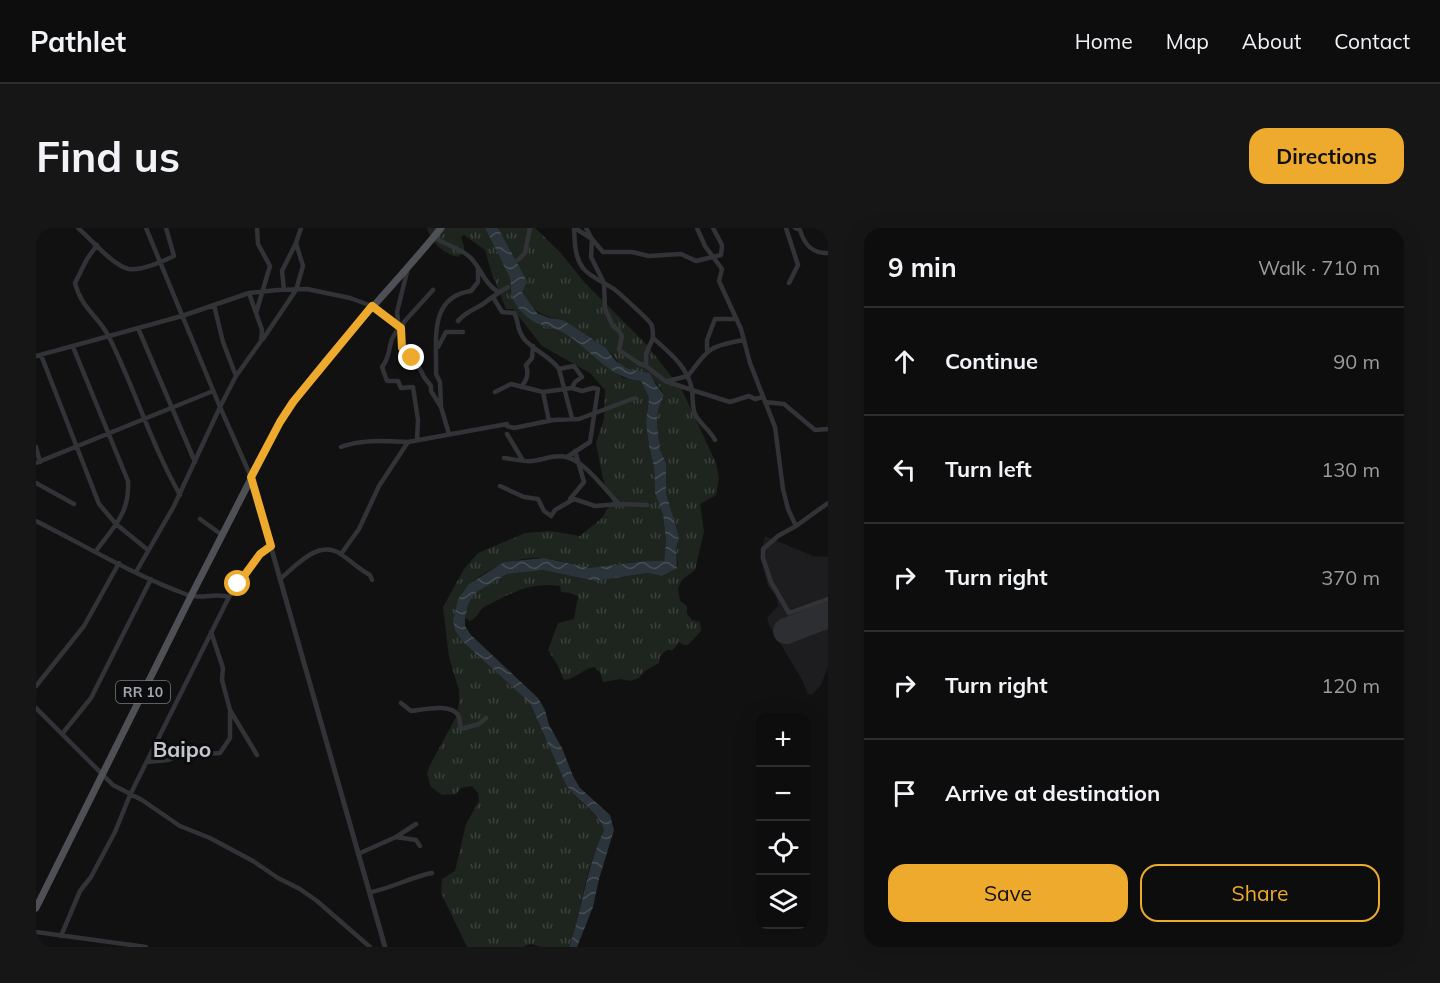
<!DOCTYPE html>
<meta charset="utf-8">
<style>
:root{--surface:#0d0d0e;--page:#161617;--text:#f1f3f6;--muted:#9a9c9e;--line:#2d2d2e;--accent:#eeaa2d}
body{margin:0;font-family:Mulish,sans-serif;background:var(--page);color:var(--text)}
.controls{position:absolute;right:18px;bottom:18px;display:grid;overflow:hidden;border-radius:12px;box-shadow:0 6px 24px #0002}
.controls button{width:54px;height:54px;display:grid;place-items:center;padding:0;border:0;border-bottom:2px solid var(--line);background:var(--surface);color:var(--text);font:30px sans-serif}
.stop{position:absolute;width:18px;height:18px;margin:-14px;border:4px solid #eeaa2d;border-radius:50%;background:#fff}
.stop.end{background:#eeaa2d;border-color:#fff;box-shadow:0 2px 6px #0008}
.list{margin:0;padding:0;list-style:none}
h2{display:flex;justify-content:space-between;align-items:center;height:78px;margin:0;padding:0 24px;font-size:26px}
h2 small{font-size:20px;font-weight:400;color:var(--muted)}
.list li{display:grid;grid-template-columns:39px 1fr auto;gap:18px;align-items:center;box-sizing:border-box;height:108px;padding:0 24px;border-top:2px solid var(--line)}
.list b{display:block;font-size:22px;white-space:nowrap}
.list em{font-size:20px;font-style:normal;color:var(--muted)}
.actions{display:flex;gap:12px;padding:18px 24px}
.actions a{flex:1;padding:14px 0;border:2px solid var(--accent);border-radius:18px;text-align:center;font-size:21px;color:var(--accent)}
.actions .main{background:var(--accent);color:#111}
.icon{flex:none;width:33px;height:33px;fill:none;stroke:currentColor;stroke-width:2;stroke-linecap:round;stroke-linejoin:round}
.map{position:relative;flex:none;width:792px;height:719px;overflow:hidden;border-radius:18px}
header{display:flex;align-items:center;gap:36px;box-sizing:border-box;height:84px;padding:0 30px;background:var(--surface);border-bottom:2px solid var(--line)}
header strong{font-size:28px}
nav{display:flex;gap:33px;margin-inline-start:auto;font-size:21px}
.intro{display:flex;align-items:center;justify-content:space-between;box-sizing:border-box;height:144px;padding:0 36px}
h1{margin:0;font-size:42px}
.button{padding:15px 27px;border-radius:18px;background:var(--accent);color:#111;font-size:21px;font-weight:700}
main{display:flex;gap:36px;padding:0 36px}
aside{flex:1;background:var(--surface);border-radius:18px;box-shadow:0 6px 24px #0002}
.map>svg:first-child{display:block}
</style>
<header>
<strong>Pathlet</strong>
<nav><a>Home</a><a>Map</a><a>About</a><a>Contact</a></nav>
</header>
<div class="intro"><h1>Find us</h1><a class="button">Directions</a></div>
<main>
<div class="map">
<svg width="792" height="719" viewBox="0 0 792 719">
<defs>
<pattern id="grass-tufts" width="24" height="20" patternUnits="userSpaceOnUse" patternTransform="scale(1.5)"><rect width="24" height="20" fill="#1d251e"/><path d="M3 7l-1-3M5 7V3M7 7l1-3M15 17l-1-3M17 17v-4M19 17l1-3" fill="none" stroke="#3b423c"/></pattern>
<pattern id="water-waves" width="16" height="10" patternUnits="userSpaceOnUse" patternTransform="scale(1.5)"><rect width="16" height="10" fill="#2b343a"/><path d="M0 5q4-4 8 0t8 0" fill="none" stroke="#474f54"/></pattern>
</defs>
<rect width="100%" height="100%" fill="#111112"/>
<path fill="#1d1d1f" d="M729,308L777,328L792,329V439L785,457L776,467L772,466L765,450L733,397L731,390L742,378L740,368L732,358L724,329Z"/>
<path fill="url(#grass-tufts)" d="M391,0H449L473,48L476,56L474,63L479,74L493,91L511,99L522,101L534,108L587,150L605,153L613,170L610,195L613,218L618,239L619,265L627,287L630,313L628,333C615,335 601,335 587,336C577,337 566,341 556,340C536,339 517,328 497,330C456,332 398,366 426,413L494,475L530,557C541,574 561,583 568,602C550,637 546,681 533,719H505L495,716L487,719H431L405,665L406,651L419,643L430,596L443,573L442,565L436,558L425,560L420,566L406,567L395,559L391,546L393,539L420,489L423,475V462L413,429L407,379L428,341L442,325L489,305L515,303L544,308L566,290L576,273L567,251L560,215L568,191L569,162L554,145L506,118L477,81H470L456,46L449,22L428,7L425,9L428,18V24L422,29C406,25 396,15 391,0Z
M462,0H499L524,24L549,55L610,116L646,162L680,235L683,250L680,267L664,276L668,304L659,342L646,352L642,360L644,373L651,378V386L656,392L664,394L665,403L652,417H648L643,414L637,422H631L624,428L623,435L609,443L603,450L594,453L585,451L567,454L564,444L558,439C546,441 540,451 528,452L521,436L512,422L522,395L538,391L542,368L534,365L525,364L524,358C494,353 474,366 448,379C443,383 440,391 434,393L429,390L432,377L439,365L471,346L507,342L559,353L612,345L626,348L642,338L640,324L643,309L630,265V235L624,222L621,196L622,182L628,167C625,159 618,154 614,145C607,143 598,144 591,141C581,136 578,125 568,119C557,111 545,103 533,97C512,86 497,89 486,64L490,56L489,49Z"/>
<path fill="url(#water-waves)" d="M449,0H462L489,49L490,56L486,64L501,85L513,90L526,92L540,100L570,120L580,133L592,141L614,145L619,155L628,167L622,182L621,196L624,222L630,235V265L643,309L640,322L641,340L626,348L612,345L559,353L507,342L471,346L439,365L432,377L429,390V398L435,407L502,470L509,482L513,497L526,520L537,548L544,560L574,587L578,602L563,651L557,679L541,719H533C546,682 551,637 568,602C562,583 541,573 530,557L494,475L426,413L419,402L417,392L422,371L433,356L468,334L508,330L554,340L611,333H628L630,313L627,287L619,265L618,239L613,218L610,195L613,170L605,153C573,151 554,120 528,105C516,98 502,99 491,89C484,83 474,71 475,62C475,56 475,54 473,48Z"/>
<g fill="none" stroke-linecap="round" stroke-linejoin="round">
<path stroke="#2d2e31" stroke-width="26" d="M750,403L792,387"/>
<path stroke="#323337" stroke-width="4.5" d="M42,0C55,11 77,38 93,41C105,43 128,33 138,28L130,0
M110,0L184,179L215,249
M538,0C539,14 538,28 547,40C554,49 569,55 578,61C581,63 614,93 615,96C617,99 617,106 617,110C634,125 652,139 656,162C657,170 656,179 659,186C664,196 674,202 679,212
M539,0L556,11L567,24H596L613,28L645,26L660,33L685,27L686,17L677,0
M550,0L556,11L555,29L568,55L569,81L577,98L583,103L586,108L583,122L604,136L610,138
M661,0L669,18L686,41L683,53L705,101L714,135L739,199L747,261L752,281L760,298L742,308L727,321V330L735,354L753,385L792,371
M750,0L762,37L753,55
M759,0L764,2C768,16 777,26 792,25
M398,9C409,17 425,20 435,30C445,41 449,56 462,64
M61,17L51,31L39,55C46,82 62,87 73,109C99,161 115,216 144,267
M482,32L489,25L494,0
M372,40L361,84L363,100C361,103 359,105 357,109C352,118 355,128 346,139L351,153H362L365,160L377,159L382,192L381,212
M248,62L246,43L260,15
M397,62L368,94L365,100L366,120L384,141L388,149L395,158V163L405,179L413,206
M457,69L466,84L478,85C484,94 479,100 489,112C499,123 515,129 523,141L536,190
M178,77L187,114L200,148
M220,85L234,38L222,16L221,0
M422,93C429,84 437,82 447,76C455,70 463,64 472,59
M102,100L159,234
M617,110L610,126V138L629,153L656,162L694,174L713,168L719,171L727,169
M227,111L260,62L267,38L260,15L265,0
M37,119L92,253C94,285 78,298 60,323
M402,119L410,104H427
M671,122V112L679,91H700
M5,127L63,276L80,296L112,322
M0,128L146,88L213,65L242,62L271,61L314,70L336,78L365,100
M523,141L538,138L546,149L539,154L536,160
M631,153L652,148C673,120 673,118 708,112
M485,159C491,152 493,146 490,137L496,130L497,118
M459,164L475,156L507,164L536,160L546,163L557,160L562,161L554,214L531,229
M507,164L513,193
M729,174L748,176L779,202L792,201
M405,178L404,154L400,146C401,113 392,69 435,63L442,54V41
M471,198L478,200L517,192L543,191L599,170
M471,206L486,231
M0,219L4,234
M305,219C325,211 351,213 372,214
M468,230C477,231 488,234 496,233C507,232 519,226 530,229C549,233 569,262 583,276L611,277
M0,235L177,163
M0,255L38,276
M464,258L488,269L502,271L508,283L515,288L519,282L538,271L559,278L583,276
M534,271L548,254L539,223
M164,291L186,307
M0,293C50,318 99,348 152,367C166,372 179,364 193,369
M760,298L792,275
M305,326L323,301L343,258L372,214L471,196
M100,344L138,278L184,179L200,148L225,113L226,102L213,65
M244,351C261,337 283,310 306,327C315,333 323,341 334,347L336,352
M175,404L187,440L186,452L194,482L221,527
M0,458L48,398L83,335
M365,475L375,483C386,482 415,475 422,487C424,490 424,497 425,501L443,496L450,490
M0,480L77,557L106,572L144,598L174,610L217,633L242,650L264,661L281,673L334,719
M26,506L55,470L115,351
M111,534L132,532L142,528L184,525L194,510V484
M360,609L380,596
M322,626L360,609L380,612L384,618
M335,664C356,660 375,649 396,645
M0,704L110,719
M25,708L44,663L55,649L79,604L94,567L193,369L224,326L235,318"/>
<path stroke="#323337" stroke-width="5" d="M215,249L349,719"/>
<path stroke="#4e5056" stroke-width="7" d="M0,680L155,368L244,194C290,124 352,66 405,0"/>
</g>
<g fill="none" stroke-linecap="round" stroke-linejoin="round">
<path stroke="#eeaa2d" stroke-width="8" d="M202,356L224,326L235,318L215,249L244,194L257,174L336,78L365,100L366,120L376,130"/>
</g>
<g text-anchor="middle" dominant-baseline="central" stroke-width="6" stroke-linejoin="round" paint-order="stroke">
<rect fill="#0c0c0d" stroke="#757981" stroke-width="1.5" x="80" y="453" width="54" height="22" rx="4.5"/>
<g font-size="14" font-weight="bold" fill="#a2a8b3">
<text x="107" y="464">RR 10</text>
</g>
<g font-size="21" font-weight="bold" fill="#c3c6cf" stroke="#0c0c0d">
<text x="146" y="521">Baipo</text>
</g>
</g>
</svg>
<div class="controls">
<button>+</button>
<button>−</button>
<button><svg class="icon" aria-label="locate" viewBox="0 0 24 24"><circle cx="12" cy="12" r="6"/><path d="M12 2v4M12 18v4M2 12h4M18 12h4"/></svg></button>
<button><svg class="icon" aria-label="layers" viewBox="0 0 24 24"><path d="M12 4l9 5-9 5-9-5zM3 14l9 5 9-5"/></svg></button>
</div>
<div class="stop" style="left:202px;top:356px"></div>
<div class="stop end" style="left:376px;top:130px"></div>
</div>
<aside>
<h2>9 min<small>Walk · 710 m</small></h2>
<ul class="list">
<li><svg class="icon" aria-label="ahead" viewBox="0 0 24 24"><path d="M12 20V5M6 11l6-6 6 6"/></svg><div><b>Continue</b></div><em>90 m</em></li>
<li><svg class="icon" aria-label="left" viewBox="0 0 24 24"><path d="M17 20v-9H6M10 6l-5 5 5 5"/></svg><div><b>Turn left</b></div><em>130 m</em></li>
<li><svg class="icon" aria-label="right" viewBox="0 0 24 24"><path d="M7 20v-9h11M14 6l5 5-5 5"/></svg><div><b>Turn right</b></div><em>370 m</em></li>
<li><svg class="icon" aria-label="right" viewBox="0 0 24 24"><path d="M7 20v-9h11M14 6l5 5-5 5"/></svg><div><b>Turn right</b></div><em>120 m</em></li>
<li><svg class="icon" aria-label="arrive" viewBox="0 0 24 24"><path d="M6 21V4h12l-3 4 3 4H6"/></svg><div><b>Arrive at destination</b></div></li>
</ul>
<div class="actions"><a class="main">Save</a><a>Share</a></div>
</aside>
</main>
